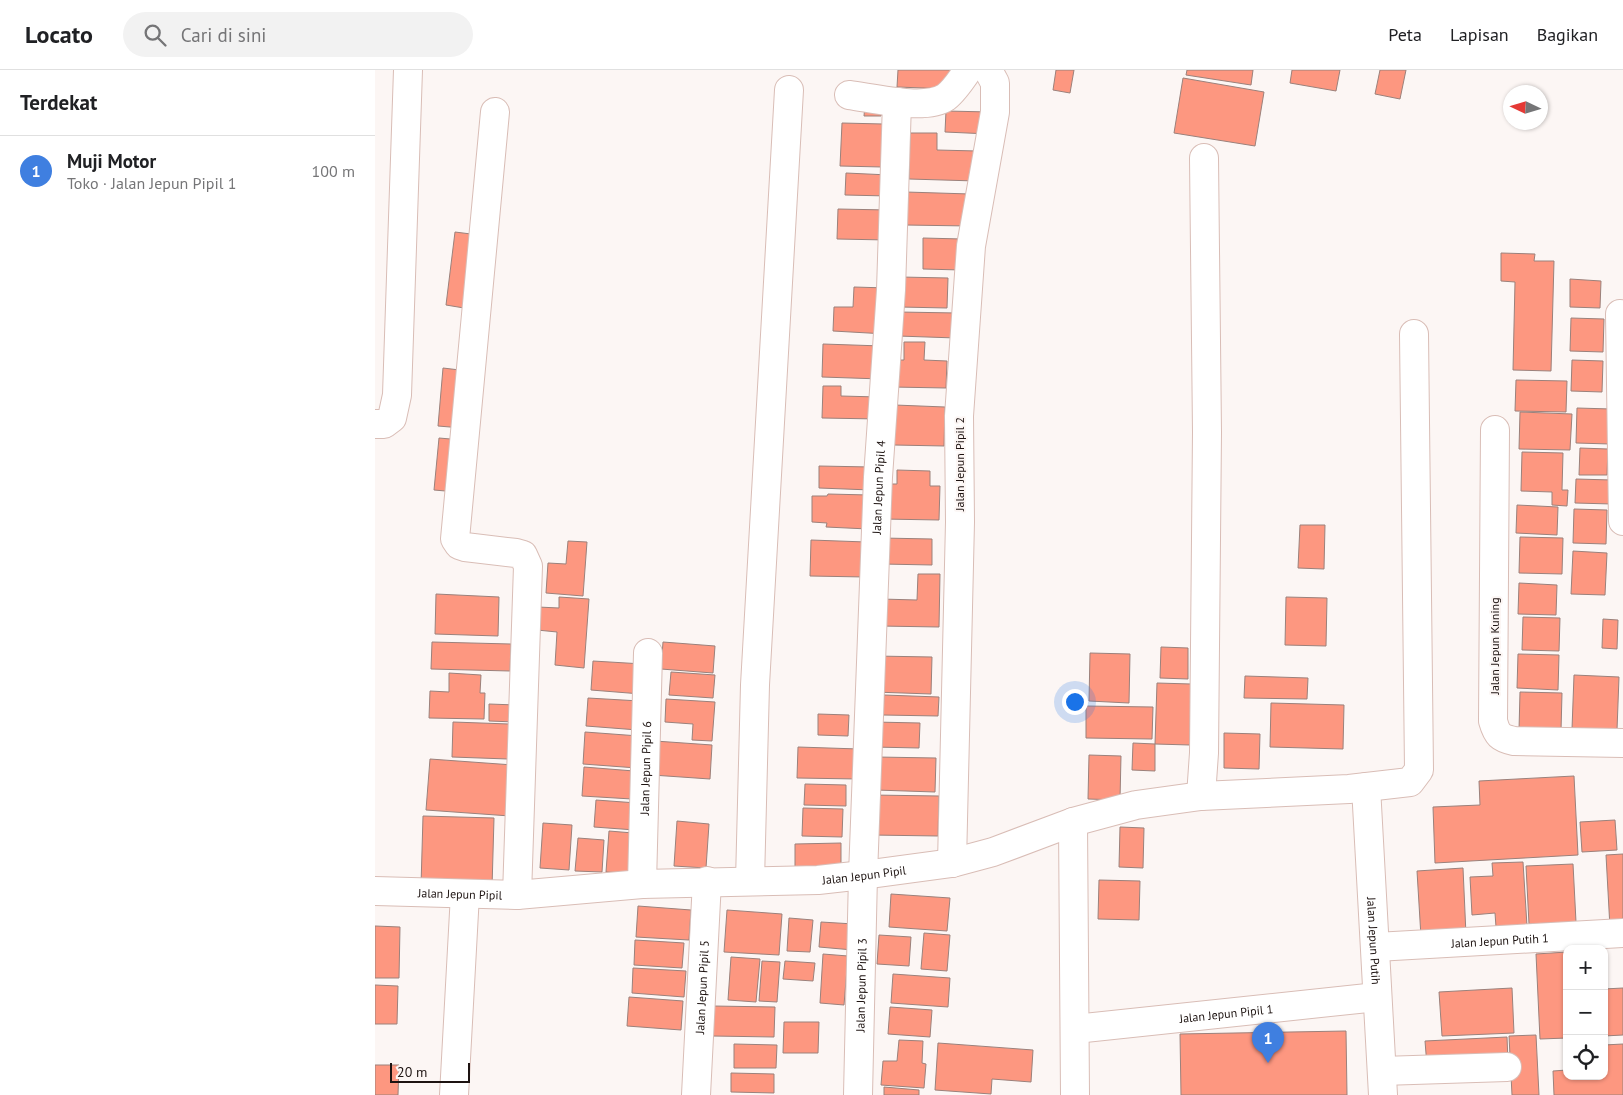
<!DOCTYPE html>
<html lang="id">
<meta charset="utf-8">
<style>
:root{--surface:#fff;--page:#f2f2f2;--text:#202124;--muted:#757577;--line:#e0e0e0;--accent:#2563eb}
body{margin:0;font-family:"PT Sans",sans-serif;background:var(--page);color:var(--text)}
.controls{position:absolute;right:15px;bottom:15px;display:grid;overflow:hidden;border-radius:10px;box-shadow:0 1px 4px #0004}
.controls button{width:45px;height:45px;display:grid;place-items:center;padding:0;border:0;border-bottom:1px solid var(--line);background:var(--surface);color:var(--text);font:25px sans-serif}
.compass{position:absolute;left:1128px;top:15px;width:45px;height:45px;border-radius:50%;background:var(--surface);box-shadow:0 1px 4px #0004;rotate:274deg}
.scale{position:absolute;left:15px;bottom:12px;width:80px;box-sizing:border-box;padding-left:5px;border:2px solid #1d1311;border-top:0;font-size:14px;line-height:18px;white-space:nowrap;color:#1d1311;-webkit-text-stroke:4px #fcf6f4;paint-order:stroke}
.you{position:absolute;left:699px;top:631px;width:18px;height:18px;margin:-12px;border:4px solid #fff;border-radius:50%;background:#1a73e8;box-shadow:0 0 0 8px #1a73e833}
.badge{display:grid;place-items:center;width:32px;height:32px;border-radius:50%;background:var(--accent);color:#fff;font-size:16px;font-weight:700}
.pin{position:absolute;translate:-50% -41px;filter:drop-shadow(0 1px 2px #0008)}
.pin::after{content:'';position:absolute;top:26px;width:18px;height:15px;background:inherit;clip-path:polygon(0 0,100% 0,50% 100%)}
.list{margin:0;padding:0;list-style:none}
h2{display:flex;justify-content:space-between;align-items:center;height:65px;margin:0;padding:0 20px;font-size:21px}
h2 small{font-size:16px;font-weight:400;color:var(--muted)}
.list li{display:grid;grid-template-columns:32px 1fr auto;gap:15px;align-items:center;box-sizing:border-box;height:70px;padding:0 20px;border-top:1px solid var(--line)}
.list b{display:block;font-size:19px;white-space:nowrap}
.list p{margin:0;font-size:16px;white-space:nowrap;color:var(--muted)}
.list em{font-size:16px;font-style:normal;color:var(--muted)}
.icon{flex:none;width:28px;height:28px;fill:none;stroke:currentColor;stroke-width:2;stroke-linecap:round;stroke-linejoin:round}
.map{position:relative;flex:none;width:1248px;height:1025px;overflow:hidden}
header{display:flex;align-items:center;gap:30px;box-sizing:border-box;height:70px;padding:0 25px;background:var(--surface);border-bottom:1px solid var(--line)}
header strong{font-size:24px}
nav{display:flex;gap:28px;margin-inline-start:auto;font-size:18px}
.search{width:350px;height:45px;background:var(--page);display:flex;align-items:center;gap:12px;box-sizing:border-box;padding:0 18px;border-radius:28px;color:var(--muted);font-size:19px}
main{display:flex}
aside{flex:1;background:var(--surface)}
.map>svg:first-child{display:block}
</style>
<header>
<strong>Locato</strong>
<div class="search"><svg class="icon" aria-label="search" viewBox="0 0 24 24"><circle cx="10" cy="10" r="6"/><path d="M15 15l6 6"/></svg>Cari di sini</div>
<nav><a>Peta</a><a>Lapisan</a><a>Bagikan</a></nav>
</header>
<main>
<aside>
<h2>Terdekat<small></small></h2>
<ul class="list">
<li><span class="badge" style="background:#3f7fe0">1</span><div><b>Muji Motor</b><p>Toko · Jalan Jepun Pipil 1</p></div><em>100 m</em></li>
</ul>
</aside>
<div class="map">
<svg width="1248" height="1025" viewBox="0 0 1248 1025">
<rect width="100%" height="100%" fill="#fcf6f4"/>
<path fill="#fd9780" stroke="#9b817b" d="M523,0H576L575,19L522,17Z
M681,0H699L695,23L678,20Z
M812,0H878L876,15L811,5Z
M917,0H965L961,21L915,13Z
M1005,0H1031L1025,29L1000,24Z
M808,8L889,22L880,76L799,63Z
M490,34H507L506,46H489Z
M571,41L615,42L614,64L570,62Z
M467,53L508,54L507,97L465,96Z
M535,63H562V80L602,81L601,111L534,109Z
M471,103L514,105L513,126L470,125Z
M531,122L595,124L594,156L530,155Z
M463,139L513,140L512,170L462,169Z
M80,162L104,165L95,239L71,235Z
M548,168L587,169L586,200L548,199Z
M1126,183L1160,184L1159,191H1179L1176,301L1138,300L1140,212L1126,211Z
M526,207L573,208L572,238L525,237Z
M1195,209L1226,211L1225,238L1195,237Z
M479,217L512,218L511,264L458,261L459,237H478Z
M524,242L582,243L581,268L523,266Z
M1196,248L1229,249L1228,282L1195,281Z
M529,272H550L549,290L572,291L571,318L517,317V290H529Z
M448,274L507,276L506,309L447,307Z
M1197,290L1228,291L1227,322L1196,321Z
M68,298L93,301L87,358L63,356Z
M1141,310L1192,311L1191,342L1140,341Z
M448,316H466V326L503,327V349L447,348Z
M520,335L570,337L569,376L519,375Z
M1202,338L1236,339L1235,374L1201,373Z
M1145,342L1197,344L1195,380L1144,379Z
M64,368L87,370L82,422L59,420Z
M1205,378L1233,379L1232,405H1204Z
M1147,382L1188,383L1187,420H1193L1192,436L1177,435V422L1146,421Z
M444,396L496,397V420L444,418Z
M522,400L555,401V416H565L564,450L508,449V414H522Z
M1201,409L1237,410V434L1200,433Z
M453,424L494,425L493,459L451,457L452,453L437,452V426H452Z
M1142,435L1183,437L1182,465L1141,463Z
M1199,439L1232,440L1231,474L1198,473Z
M925,455H950L949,499L923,498Z
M1145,467L1188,468L1187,504L1144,503Z
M507,468L557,469V495L507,494Z
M436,470L491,472L490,507L435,506Z
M193,471L212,472L208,526L171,523L173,493L191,494Z
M1198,481L1232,483L1230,525L1196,524Z
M543,504H565L564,557L505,556L506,529L542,530Z
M1144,513L1182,515L1181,545L1143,544Z
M61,524L124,527L123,566L60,564Z
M184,527L214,529L209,598L180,595L182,562L162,560L163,537L184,538Z
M911,527L952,528L951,576L910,575Z
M1148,547L1185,548L1184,581L1147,580Z
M1228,549L1243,550L1242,579L1227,578Z
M57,572L136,574L135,601L56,599Z
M288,572L340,576L338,603L286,599Z
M786,577L813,578V609L785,608Z
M715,583L755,584L754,633L714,631Z
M1143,584L1184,585L1183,620L1142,618Z
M500,586L557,587L556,624L499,622Z
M218,591L268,594L266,624L216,620Z
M296,602L340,605L338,628L294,625Z
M74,603L106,605L105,623H110L109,649L54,648L55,621L74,622Z
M1199,605L1244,607L1242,660L1197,659Z
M870,606L933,608L932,629L869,628Z
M782,613L816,614L815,675L780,674Z
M1145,622L1187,623L1186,661L1144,660Z
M509,625L564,627L563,646L508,645Z
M213,628L265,631L263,660L211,656Z
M291,629L340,632L337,671L317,670L318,654L290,652Z
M896,633L969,635L968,679L895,677Z
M114,634L141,635L140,652L114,651Z
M711,636L778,637L777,669L711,668Z
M443,644L474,645L473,666L443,665Z
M78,652L134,654L133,689L77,687Z
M499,652L545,653L544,678L498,677Z
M210,662L264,666L262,698L208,694Z
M849,663L885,664L884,699L849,698Z
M280,671L337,675L335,709L277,705Z
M758,673L780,674V701L757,700Z
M423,677L484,679L483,709L422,708Z
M714,685L746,686L745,730L713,729Z
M502,687L561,688L560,722L501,720Z
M55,689L138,695L135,746L51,740Z
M209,697L259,701L257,729L207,726Z
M1199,706L1203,785L1060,793L1058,737L1105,735L1104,711Z
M430,714L471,715V736L429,735Z
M497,725L564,726L563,766L496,765Z
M221,730L262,733L260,760L219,757Z
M428,738L468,739L467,767L427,766Z
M48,746L119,748L117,818L46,816Z
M1240,750L1242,780L1207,782L1205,752Z
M302,751L334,754L331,798L299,796Z
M168,753L197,755L194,800L165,798Z
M745,757L769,758L768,798L744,797Z
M234,761L258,763L255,803L231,802Z
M203,768L229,770L227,802L200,801Z
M466,773V802H420V774Z
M1248,784V857L1235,858L1231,785Z
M1148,792L1152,856L1121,857L1120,843L1097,845L1095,807L1118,806L1117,793Z
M1198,794L1201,852L1154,854L1151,796Z
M1088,798L1091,865L1046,867L1042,801Z
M724,810L765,811L764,850L723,849Z
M516,824L575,828L572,861L514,857Z
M263,836L316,840L314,870L261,867Z
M352,840L407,844L404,885L349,882Z
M414,848L438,850L435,882L412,881Z
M446,852L479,854L478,880L444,877Z
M0,856L25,857L24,908H0Z
M549,863L575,865L572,901L546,899Z
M504,865L536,867L534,896L502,894Z
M260,870L309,873L307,898L259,895Z
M1192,882V968L1165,969L1161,884Z
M448,884L473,886L469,935L445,933Z
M356,887L385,889L381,932L353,930Z
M387,891L405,892L402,932L384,931Z
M410,891L440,893L438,911L408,909Z
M258,898L311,901L309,927L257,923Z
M518,904L575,908L573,937L516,933Z
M0,915L23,916L22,954H0Z
M1137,918L1139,963L1067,966L1064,922Z
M1248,918V965L1229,966V919Z
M254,927L308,931L306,960L252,956Z
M338,936L400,937L399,967L337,966Z
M515,937L557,940L555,967L513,964Z
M409,952H444L443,983H408Z
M971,961L972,1025H806L805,964Z
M1161,965L1164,1025H1137L1134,966Z
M1132,967L1133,991L1052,996L1050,971Z
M524,970L548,971L547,993L551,994L549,1018L506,1015L508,991H522Z
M563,973L658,980L656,1012L617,1009L616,1024L560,1020Z
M359,974L402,975L401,998H359Z
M1248,974V1025H1179L1178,1001L1192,1000V1006H1229V975Z
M0,995H24L23,1025H0Z
M356,1003L399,1004V1023L356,1022Z
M509,1017L544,1020V1025H509Z"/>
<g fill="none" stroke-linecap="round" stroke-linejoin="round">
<defs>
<g id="minor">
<path d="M474,25C498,28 550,41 571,27C579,21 587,9 593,0"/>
<path d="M120,42L80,469L84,475L90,477L141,483L148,485L153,496L142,825"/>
<path d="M1245,244L1248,451"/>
<path d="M0,354H9L17,348L22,325L33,0"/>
<path d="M1120,360L1118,651C1122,665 1125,668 1139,671L1248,673"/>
<path id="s1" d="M991,717L1008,1025"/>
<path d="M826,726L829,683L832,362L829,88"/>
<path d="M698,752L700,1025"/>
<path d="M577,793L585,452L584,346L596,176L620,42V13L613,0"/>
<path d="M375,811L380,615L414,20"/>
<path id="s2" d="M267,814L273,583"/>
<path id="s3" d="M0,821L142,825L267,814L443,810L488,805L577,793L618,782L698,752L761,735L826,726L974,719L1035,712L1044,700L1039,264"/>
<path id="s4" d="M1001,877L1248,863"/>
<path id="s5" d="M700,959L1002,927"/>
<path d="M1007,1001L1132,997"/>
<path d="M79,1025L90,824"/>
<path id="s6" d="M321,1025L332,811"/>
<path id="s7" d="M483,1025L488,805L503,407L516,220L522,32"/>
</g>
</defs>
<use href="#minor" stroke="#d9bdb6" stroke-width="30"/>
<use href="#minor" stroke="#fff" stroke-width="28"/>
</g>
<g text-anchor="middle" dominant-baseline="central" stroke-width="4" stroke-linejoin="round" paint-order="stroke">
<g font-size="12" fill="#1d1311" stroke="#fcf6f4">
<text transform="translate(584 394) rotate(-90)">Jalan Jepun Pipil 2</text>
<text stroke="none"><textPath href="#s7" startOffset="608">Jalan Jepun Pipil 4</textPath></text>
<text transform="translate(1119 576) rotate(-90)">Jalan Jepun Kuning</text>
<text stroke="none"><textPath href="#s2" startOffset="116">Jalan Jepun Pipil 6</textPath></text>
<text stroke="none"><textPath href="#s3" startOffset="490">Jalan Jepun Pipil</textPath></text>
<text stroke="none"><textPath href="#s3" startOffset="85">Jalan Jepun Pipil</textPath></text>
<text stroke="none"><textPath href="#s4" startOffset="124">Jalan Jepun Putih 1</textPath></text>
<text stroke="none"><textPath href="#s1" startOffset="154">Jalan Jepun Putih</textPath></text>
<text stroke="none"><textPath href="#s7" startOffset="110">Jalan Jepun Pipil 3</textPath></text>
<text stroke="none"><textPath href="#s6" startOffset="108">Jalan Jepun Pipil 5</textPath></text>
<text stroke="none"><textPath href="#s5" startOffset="152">Jalan Jepun Pipil 1</textPath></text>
</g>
</g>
</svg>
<div class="controls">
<button>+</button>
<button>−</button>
<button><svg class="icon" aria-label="locate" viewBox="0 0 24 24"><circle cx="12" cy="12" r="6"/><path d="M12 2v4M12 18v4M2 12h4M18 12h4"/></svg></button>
</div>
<svg class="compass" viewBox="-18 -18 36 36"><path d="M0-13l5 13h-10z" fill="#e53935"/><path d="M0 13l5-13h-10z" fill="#757577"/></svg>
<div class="scale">20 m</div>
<div class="you"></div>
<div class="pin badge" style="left:893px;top:993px;background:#3f7fe0">1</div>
</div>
</main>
